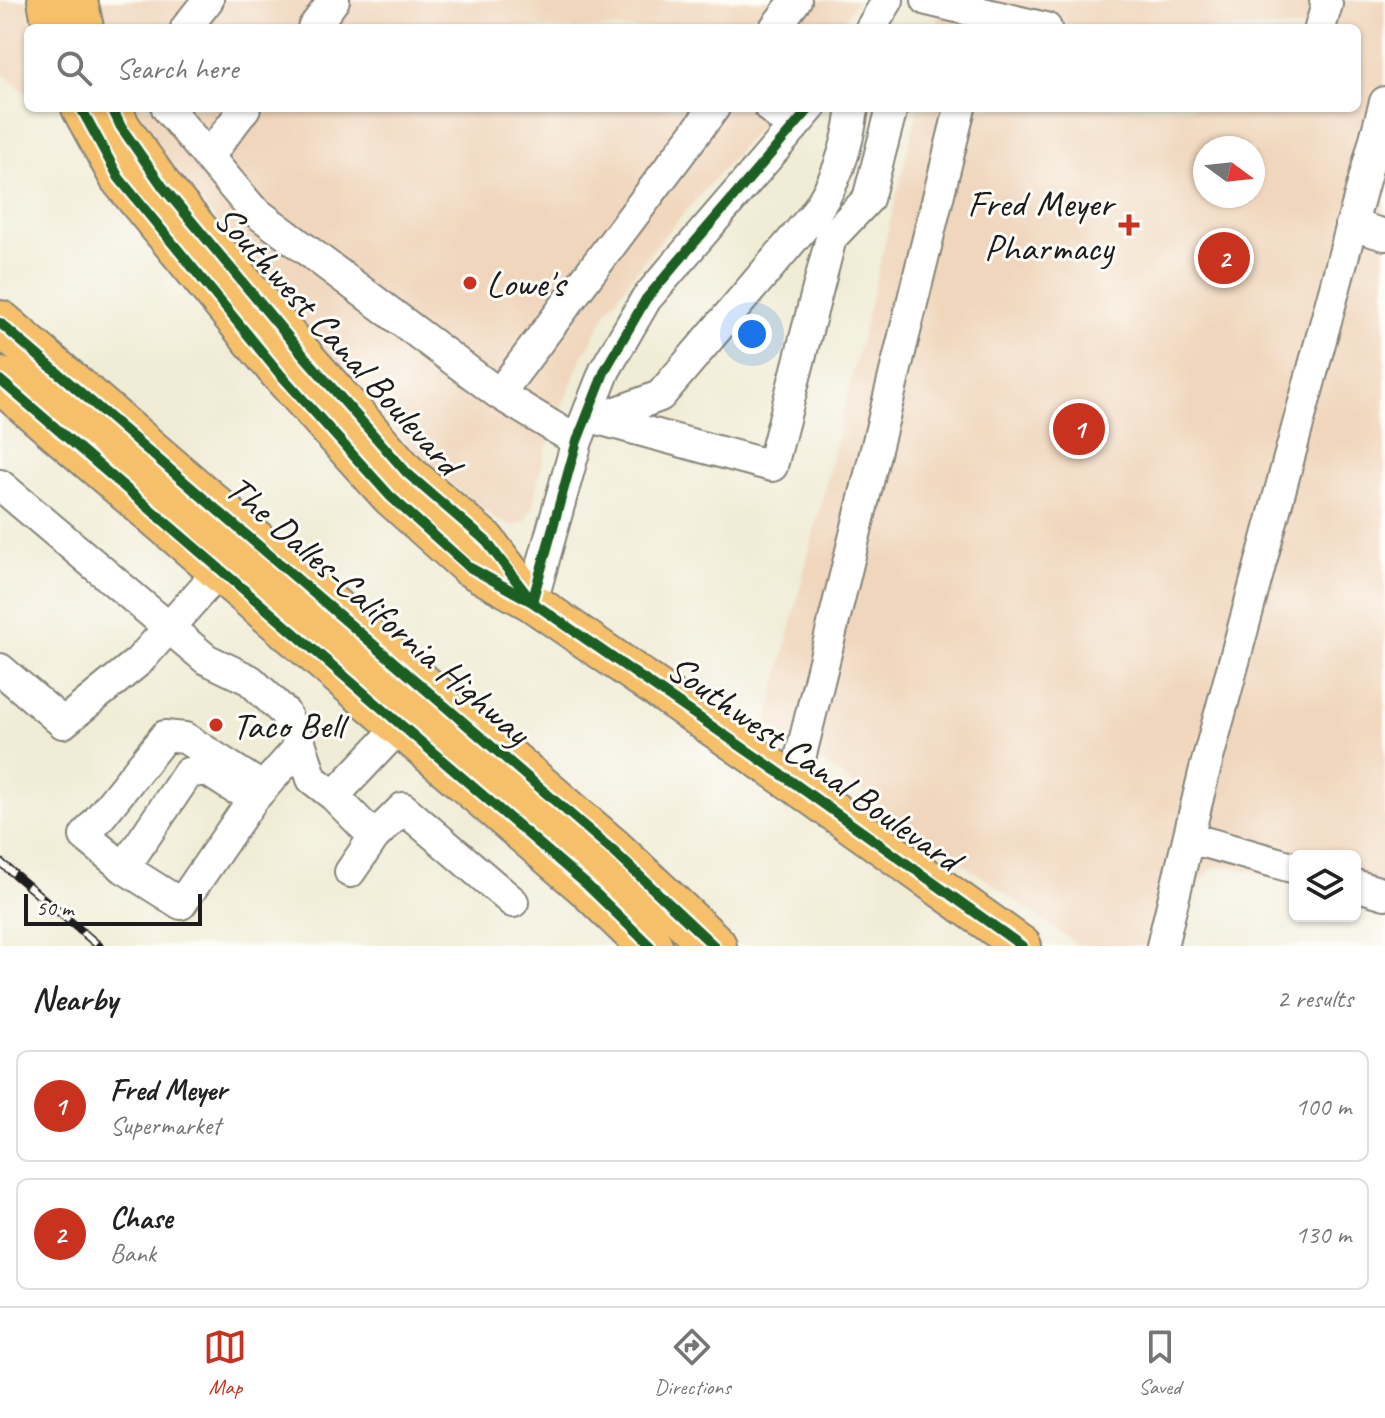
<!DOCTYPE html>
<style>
:root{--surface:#fff;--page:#f2f2f2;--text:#222;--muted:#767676;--line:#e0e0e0;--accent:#c8321e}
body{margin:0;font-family:Caveat,sans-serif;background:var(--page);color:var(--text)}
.controls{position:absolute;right:24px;bottom:24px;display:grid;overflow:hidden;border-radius:12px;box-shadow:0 2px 6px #0004}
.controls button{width:72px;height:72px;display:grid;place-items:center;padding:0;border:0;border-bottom:2px solid var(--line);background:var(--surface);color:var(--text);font:40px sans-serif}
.compass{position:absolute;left:1193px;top:136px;width:72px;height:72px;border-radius:50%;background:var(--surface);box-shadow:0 2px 6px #0004;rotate:105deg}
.scale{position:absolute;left:24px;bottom:20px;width:178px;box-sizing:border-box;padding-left:8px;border:4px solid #1c1c1c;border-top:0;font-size:22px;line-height:28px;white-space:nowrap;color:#1c1c1c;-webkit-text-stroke:6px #fdfcf7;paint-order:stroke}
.you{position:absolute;left:752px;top:334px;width:28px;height:28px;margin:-20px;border:6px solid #fff;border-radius:50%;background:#1a73e8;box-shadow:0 0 0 12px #1a73e833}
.badge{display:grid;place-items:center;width:52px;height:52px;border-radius:50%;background:var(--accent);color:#fff;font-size:26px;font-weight:700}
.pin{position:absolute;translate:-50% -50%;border:4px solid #fff;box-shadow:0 2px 8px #0006}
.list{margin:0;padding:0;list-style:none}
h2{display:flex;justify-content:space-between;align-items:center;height:104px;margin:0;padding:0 32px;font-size:34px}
h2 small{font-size:26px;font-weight:400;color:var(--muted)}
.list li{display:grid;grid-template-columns:52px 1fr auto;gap:24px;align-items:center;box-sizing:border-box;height:112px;margin:0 16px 16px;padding:0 16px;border:2px solid var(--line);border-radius:12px}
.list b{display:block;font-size:30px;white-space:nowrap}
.list p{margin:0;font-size:26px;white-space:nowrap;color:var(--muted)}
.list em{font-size:26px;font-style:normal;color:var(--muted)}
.icon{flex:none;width:44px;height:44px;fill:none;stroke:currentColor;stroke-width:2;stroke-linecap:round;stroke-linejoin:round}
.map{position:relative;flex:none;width:1385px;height:946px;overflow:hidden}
.search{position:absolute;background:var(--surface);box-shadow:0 2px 6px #0004;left:24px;right:24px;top:24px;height:88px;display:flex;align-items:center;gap:20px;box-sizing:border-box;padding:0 28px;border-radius:12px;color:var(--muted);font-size:30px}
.sheet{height:360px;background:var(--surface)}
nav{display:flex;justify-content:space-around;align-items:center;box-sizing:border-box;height:112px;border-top:2px solid var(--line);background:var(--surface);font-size:22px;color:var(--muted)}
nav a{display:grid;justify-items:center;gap:4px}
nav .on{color:var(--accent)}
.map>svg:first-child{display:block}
</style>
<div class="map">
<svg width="1385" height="946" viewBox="0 0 1385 946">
<rect width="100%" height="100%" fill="#fdfcf7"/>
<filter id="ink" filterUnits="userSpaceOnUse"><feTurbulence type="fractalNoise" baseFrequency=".0125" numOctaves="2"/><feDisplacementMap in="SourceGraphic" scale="16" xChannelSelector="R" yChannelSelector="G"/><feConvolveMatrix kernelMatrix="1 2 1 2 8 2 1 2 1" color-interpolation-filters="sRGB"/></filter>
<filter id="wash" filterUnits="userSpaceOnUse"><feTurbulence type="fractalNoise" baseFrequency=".006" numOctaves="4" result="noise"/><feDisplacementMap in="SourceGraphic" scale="32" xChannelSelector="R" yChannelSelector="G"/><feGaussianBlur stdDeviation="1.8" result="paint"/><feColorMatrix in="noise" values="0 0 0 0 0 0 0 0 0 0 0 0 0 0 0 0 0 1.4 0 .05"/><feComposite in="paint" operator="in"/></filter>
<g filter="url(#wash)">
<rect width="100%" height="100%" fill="#f0ecd6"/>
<path fill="#f0d6bc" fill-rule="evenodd" d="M0,0H27L32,28H28V95L0,71Z
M98,0H857L840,28H101Z
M939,0H1385V909L1355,900V856H1295V884L1228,866L1214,868L1203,878L1195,895L1182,946H1079L767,723L918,108H1357V28H938ZM1205,148H1253V196H1205Z
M133,108H775L648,255L608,310L578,366L545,452L532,508L526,521L515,526L500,522L426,464L361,393L173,169Z"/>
</g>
<g filter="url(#ink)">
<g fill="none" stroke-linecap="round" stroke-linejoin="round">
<defs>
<path id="minor" d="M927,0L1046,28
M186,28L208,0
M313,28L334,0
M775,28L796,0
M871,28L888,0
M1320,28L1327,4L1325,0
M167,108L252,209L499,394L577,441
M770,108L793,128
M208,157L245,108
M1351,225L1385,235
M499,394L714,108
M587,416L772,466L831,238L868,199L892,108
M598,419L660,396L812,217C836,184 848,148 853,108
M0,485L206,659L250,680L284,712L301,745L312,779L334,796L402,724
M532,602L577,441L605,370L646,299L810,108
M0,669L63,723L139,661L219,571
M794,783L960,108
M263,788L185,738L165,736L85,836L124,868L181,904L253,799L301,745
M334,796L374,837L403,808L513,902
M1190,838L1295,868
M124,868L188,773L206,770L234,788
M350,872L374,837
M1355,885L1385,894
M1162,946L1204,773L1385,102"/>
<path id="major" d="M47,0L52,28
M78,0L84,28
M81,108L119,178L280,374L390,496L469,567L532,602L794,783L1022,946
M112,108L121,127L163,187L305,357L407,473L486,541L523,590"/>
<path id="highway" d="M0,323L612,850L714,946
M0,380L586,884L650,946"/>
</defs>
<use href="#minor" stroke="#868479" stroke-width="34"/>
<use href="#major" stroke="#868479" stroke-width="42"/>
<use href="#highway" stroke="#868479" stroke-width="48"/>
<use href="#minor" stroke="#fff" stroke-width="30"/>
<use href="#major" stroke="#f6c06b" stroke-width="38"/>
<use href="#highway" stroke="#f6c06b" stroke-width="44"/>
<defs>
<path id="rail" d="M0,862L99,946"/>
</defs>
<use href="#rail" stroke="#1c1c1c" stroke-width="9"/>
<use href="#rail" stroke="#fdfcf7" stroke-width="6" stroke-dasharray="18" stroke-linecap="butt"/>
<defs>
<path id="cycleway" d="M81,108L119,178L280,374L390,496L469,567L532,602L794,783L1022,946
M112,108L121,127L163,187L305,357L407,473L486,541L527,595
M0,323L612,850L714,946
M0,380L586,884L650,946
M532,602L577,441L605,370L646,299L810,108"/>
</defs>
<use href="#cycleway" stroke="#fdfcf7" stroke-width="15"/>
<use href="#cycleway" stroke="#1b5e20" stroke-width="10"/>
</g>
</g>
<g fill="#c8321e" stroke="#fdfcf7" stroke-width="3">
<path d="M1125 213h8v8h8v8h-8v8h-8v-8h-8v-8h8z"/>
<circle cx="470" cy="283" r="8"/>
<circle cx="216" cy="725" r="8"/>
</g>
<g text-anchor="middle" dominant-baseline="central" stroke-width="6" stroke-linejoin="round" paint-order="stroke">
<g font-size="38" fill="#1c1c1c" stroke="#fdfcf7" text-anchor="start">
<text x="1113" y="203" text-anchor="end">Fred Meyer<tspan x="1113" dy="44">Pharmacy</tspan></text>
<text x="486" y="283">Lowe's</text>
<text x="232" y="725">Taco Bell</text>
</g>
<g font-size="38" fill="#1c1c1c" stroke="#fdfcf7">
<text transform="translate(338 340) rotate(48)">Southwest Canal Boulevard</text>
<text transform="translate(378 610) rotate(41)">The Dalles-California Highway</text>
<text transform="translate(814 763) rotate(35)">Southwest Canal Boulevard</text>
</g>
</g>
</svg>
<div class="controls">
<button><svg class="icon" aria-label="layers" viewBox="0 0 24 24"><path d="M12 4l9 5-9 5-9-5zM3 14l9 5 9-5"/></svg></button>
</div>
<svg class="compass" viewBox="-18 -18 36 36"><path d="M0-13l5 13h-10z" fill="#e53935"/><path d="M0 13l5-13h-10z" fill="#767676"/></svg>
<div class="scale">50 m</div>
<div class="you"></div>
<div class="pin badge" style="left:1079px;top:429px">1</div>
<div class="pin badge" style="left:1224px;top:258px">2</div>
<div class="search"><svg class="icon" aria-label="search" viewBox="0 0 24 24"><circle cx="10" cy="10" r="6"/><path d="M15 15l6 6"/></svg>Search here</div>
</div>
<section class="sheet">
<h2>Nearby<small>2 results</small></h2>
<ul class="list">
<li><span class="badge">1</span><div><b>Fred Meyer</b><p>Supermarket</p></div><em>100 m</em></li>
<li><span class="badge">2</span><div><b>Chase</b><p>Bank</p></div><em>130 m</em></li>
</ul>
</section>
<nav>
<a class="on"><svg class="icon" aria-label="map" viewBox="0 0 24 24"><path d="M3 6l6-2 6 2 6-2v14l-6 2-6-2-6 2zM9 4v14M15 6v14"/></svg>Map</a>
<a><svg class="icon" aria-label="directions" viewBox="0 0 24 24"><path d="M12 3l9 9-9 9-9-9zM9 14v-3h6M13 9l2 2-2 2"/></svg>Directions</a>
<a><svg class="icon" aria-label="saved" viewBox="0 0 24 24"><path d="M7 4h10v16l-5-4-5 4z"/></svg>Saved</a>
</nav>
